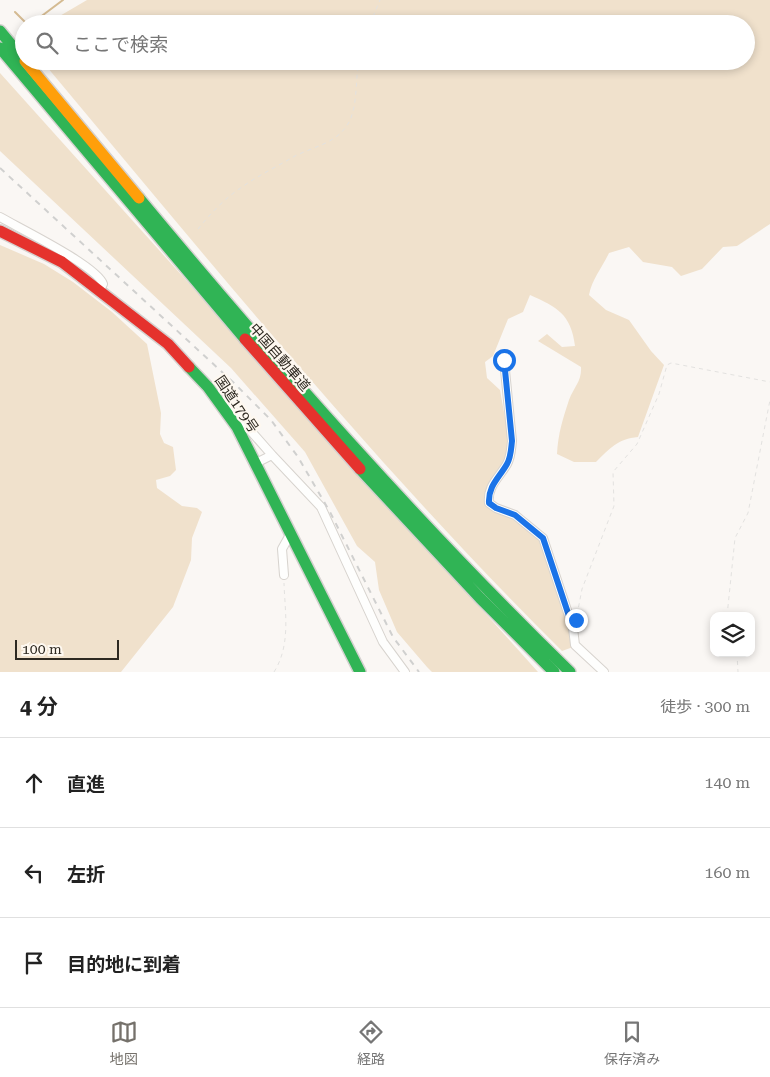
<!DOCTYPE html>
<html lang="ja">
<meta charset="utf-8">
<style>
:root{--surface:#fff;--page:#f6f6f6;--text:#222;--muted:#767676;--line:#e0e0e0;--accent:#75716b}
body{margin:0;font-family:"Roboto Serif","Noto Sans JP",serif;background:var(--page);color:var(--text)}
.controls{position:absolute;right:15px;bottom:15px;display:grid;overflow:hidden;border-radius:10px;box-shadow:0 2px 8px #0003}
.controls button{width:45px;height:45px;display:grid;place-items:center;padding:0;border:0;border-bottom:1px solid var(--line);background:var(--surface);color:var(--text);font:25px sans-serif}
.scale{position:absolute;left:15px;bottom:12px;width:104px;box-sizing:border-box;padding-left:5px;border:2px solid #2e2921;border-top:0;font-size:14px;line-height:18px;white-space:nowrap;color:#2e2921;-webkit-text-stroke:4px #fef8f0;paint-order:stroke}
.stop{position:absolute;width:15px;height:15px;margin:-11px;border:4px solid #1a73e8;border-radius:50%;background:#fff}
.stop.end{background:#1a73e8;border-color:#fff;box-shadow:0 1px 5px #0008}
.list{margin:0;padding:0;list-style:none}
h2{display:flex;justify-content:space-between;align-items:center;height:65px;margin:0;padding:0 20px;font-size:21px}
h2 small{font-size:16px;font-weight:400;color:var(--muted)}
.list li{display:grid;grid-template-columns:32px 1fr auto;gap:15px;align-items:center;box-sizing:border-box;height:90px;padding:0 20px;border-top:1px solid var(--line)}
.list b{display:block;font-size:19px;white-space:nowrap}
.list em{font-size:16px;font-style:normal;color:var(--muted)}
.icon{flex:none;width:28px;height:28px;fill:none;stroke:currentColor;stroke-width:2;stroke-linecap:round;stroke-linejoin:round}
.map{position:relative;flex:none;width:770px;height:672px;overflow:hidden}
.search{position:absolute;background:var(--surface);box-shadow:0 2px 8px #0003;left:15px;right:15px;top:15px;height:55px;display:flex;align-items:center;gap:12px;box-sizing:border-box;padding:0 18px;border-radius:28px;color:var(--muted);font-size:19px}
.sheet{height:335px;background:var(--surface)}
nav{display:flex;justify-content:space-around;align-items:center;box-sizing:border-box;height:70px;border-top:1px solid var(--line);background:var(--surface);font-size:14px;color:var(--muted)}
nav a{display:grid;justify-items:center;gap:2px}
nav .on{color:var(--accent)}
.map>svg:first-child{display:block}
</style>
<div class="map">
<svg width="770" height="672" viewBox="0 0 770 672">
<rect width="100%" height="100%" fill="#faf7f4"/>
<path fill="#f0e1cc" d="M87,0H770V224L737,246L723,247L702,269L681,276L672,267L643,262L629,247L609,253C602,268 592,279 589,295L606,310L629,320L651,351L664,365L638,437C618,439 610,448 596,462H574L557,454C558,434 563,418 569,400C574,387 582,381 581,367L538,341L547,334L562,347L575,346C571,314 557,307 530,295L523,312L508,319L493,356L485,362L487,378L500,390L509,440L506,458L487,491V507L514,519L538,538L569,623L573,647L562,651C376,466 210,262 42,61H746V24H46Z
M0,73L538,672H432L427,667L397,632L379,590L375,562L357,546L305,452L231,368L0,151Z
M0,245L44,264L73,282L112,312L147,344L161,413L160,434L164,443L173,447L176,470L170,476L156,480L157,488L182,506L197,508L202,512L192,538L191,560L173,607L121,672H0Z"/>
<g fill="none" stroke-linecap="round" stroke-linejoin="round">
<path stroke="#d5bb92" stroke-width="2" d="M15,12L27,24
M31,24L63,0"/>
<defs>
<path id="street" d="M0,217C19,228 97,266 103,284L100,290
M504,360L512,441C511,449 511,457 507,464C499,478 487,486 489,503L496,508L515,515L543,538L573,628L575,645L604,672
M229,409L235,413L272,455
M256,463L272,455L321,507L383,642L405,672
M284,575L282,549L291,533"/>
<path id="fast" d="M0,31L24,60
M0,48L245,339
M139,198C276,363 417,523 570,672
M189,367L208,387L237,427L360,672
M360,469L480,598L554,672"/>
<path id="slow" d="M25,61L139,198"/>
<path id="jam" d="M0,231L62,262L168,344L189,367
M245,339L360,469"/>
</defs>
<use href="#street" stroke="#d7d3ce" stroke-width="10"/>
<use href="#fast" stroke="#d4d1cf" stroke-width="14"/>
<use href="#slow" stroke="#d4d1cf" stroke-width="14"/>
<use href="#jam" stroke="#d4d1cf" stroke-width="14"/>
<path stroke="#e3e2e0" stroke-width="1" stroke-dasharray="4 4" stroke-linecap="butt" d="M370,24L380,0
M198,229C210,214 225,198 242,187C259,175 278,166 295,156C315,146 338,143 349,122C358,105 355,80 359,61
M577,615L582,589L614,506L613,472L637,444L659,394L667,365L671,363L770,382
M727,616L735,538L748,513L770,400
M737,653L738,672
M274,672C291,645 285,613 284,583"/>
<use href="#street" stroke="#fefefd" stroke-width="8"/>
<use href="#fast" stroke="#30b455" stroke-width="11"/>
<use href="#slow" stroke="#ff9f0a" stroke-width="11"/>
<use href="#jam" stroke="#e5322d" stroke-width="11"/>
<path stroke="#d0d0cf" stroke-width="2" stroke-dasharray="6 6" stroke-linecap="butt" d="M0,168L234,383L271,420L298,457L330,512L393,637L419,672"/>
</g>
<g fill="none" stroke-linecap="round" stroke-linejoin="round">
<path stroke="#1a73e8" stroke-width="6" d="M504,360L512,441C511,449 511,457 507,464C499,478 488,486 489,503L496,508L515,515L543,538L573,628L576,620"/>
</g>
<g text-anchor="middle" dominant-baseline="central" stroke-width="4.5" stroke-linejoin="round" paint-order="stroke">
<g font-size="14" fill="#2e2921" stroke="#fef8f0">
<text transform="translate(280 357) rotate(49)">中国自動車道</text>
<text transform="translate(237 404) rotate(56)">国道179号</text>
</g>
</g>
</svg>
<div class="controls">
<button><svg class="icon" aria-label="layers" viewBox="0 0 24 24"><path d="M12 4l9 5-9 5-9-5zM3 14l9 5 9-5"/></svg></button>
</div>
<div class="scale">100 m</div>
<div class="stop" style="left:504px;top:360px"></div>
<div class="stop end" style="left:576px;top:620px"></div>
<div class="search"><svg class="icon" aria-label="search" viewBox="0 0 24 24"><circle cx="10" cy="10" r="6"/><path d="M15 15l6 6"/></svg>ここで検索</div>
</div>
<section class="sheet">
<h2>4 分<small>徒歩 · 300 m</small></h2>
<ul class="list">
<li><svg class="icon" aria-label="ahead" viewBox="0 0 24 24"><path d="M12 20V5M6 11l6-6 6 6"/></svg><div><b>直進</b></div><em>140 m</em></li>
<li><svg class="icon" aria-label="left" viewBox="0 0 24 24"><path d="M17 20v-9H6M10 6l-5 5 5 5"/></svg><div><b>左折</b></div><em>160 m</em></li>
<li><svg class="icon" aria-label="arrive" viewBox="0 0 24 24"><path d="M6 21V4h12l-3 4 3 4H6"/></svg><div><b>目的地に到着</b></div></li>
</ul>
</section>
<nav>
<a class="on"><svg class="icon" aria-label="map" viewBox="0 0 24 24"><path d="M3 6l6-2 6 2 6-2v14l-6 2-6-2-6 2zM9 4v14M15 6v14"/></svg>地図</a>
<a><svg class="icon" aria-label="directions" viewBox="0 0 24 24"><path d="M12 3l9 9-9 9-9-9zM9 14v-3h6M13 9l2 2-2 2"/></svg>経路</a>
<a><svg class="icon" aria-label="saved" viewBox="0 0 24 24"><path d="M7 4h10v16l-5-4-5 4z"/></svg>保存済み</a>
</nav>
